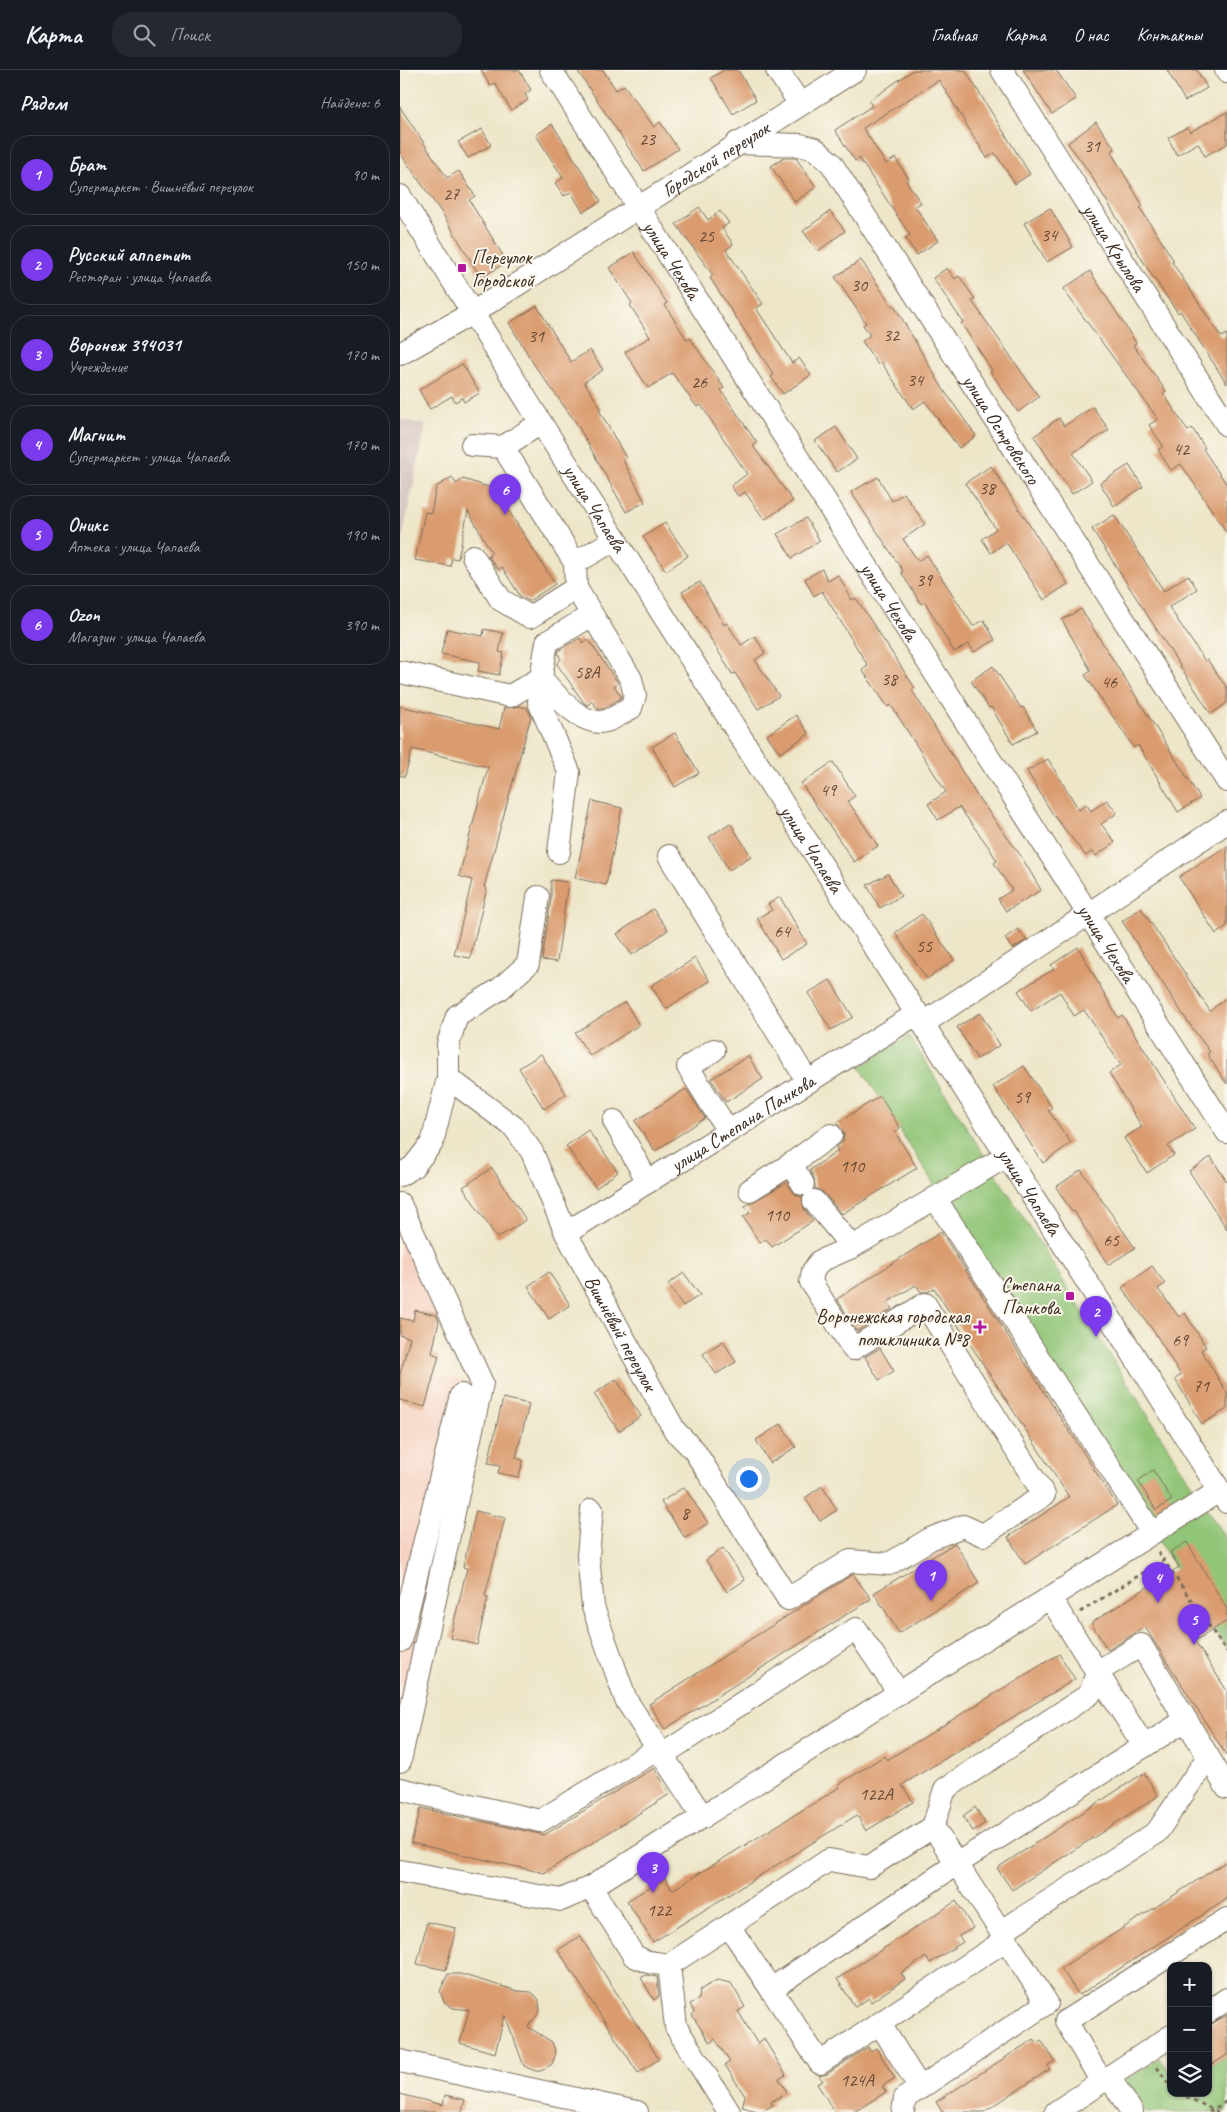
<!DOCTYPE html>
<html lang="ru">
<meta charset="utf-8">
<style>
:root{--surface:#171b24;--page:#242831;--text:#f1f3f6;--muted:#9ea1a6;--line:#363941;--accent:#7c3aed}
body{margin:0;font-family:Caveat,sans-serif;background:var(--page);color:var(--text)}
.controls{position:absolute;right:15px;bottom:15px;display:grid;overflow:hidden;border-radius:10px;box-shadow:0 1px 4px #0004}
.controls button{width:45px;height:45px;display:grid;place-items:center;padding:0;border:0;border-bottom:1px solid var(--line);background:var(--surface);color:var(--text);font:25px sans-serif}
.you{position:absolute;left:348px;top:1408px;width:18px;height:18px;margin:-12px;border:4px solid #fff;border-radius:50%;background:#1a73e8;box-shadow:0 0 0 8px #1a73e833}
.badge{display:grid;place-items:center;width:32px;height:32px;border-radius:50%;background:var(--accent);color:#fff;font-size:16px;font-weight:700}
.pin{position:absolute;translate:-50% -41px;filter:drop-shadow(0 1px 2px #0008)}
.pin::after{content:'';position:absolute;top:26px;width:18px;height:15px;background:inherit;clip-path:polygon(0 0,100% 0,50% 100%)}
.list{margin:0;padding:0;list-style:none}
h2{display:flex;justify-content:space-between;align-items:center;height:65px;margin:0;padding:0 20px;font-size:21px}
h2 small{font-size:16px;font-weight:400;color:var(--muted)}
.list li{display:grid;grid-template-columns:32px 1fr auto;gap:15px;align-items:center;box-sizing:border-box;height:80px;margin:0 10px 10px;padding:0 10px;border:1px solid var(--line);border-radius:20px}
.list b{display:block;font-size:19px;white-space:nowrap}
.list p{margin:0;font-size:16px;white-space:nowrap;color:var(--muted)}
.list em{font-size:16px;font-style:normal;color:var(--muted)}
.icon{flex:none;width:28px;height:28px;fill:none;stroke:currentColor;stroke-width:2;stroke-linecap:round;stroke-linejoin:round}
.map{position:relative;flex:none;width:827px;height:2042px;overflow:hidden}
header{display:flex;align-items:center;gap:30px;box-sizing:border-box;height:70px;padding:0 25px;background:var(--surface);border-bottom:1px solid var(--line)}
header strong{font-size:24px}
nav{display:flex;gap:28px;margin-inline-start:auto;font-size:18px}
.search{width:350px;height:45px;background:var(--page);display:flex;align-items:center;gap:12px;box-sizing:border-box;padding:0 18px;border-radius:20px;color:var(--muted);font-size:19px}
main{display:flex}
aside{flex:1;background:var(--surface)}
.map>svg:first-child{display:block}
</style>
<header>
<strong>Карта</strong>
<div class="search"><svg class="icon" aria-label="search" viewBox="0 0 24 24"><circle cx="10" cy="10" r="6"/><path d="M15 15l6 6"/></svg>Поиск</div>
<nav><a>Главная</a><a>Карта</a><a>О нас</a><a>Контакты</a></nav>
</header>
<main>
<aside>
<h2>Рядом<small>Найдено: 6</small></h2>
<ul class="list">
<li><span class="badge">1</span><div><b>Брат</b><p>Супермаркет · Вишнёвый переулок</p></div><em>90 m</em></li>
<li><span class="badge">2</span><div><b>Русский аппетит</b><p>Ресторан · улица Чапаева</p></div><em>150 m</em></li>
<li><span class="badge">3</span><div><b>Воронеж 394031</b><p>Учреждение</p></div><em>170 m</em></li>
<li><span class="badge">4</span><div><b>Магнит</b><p>Супермаркет · улица Чапаева</p></div><em>170 m</em></li>
<li><span class="badge">5</span><div><b>Оникс</b><p>Аптека · улица Чапаева</p></div><em>190 m</em></li>
<li><span class="badge">6</span><div><b>Ozon</b><p>Магазин · улица Чапаева</p></div><em>390 m</em></li>
</ul>
</aside>
<div class="map">
<svg width="827" height="2042" viewBox="0 0 827 2042">
<rect width="100%" height="100%" fill="#fbf7ec"/>
<filter id="ink" filterUnits="userSpaceOnUse"><feTurbulence type="fractalNoise" baseFrequency=".02" numOctaves="2"/><feDisplacementMap in="SourceGraphic" scale="10" xChannelSelector="R" yChannelSelector="G"/><feConvolveMatrix kernelMatrix="1 2 1 2 8 2 1 2 1" color-interpolation-filters="sRGB"/></filter>
<filter id="wash" filterUnits="userSpaceOnUse"><feTurbulence type="fractalNoise" baseFrequency=".0096" numOctaves="4" result="noise"/><feDisplacementMap in="SourceGraphic" scale="20" xChannelSelector="R" yChannelSelector="G"/><feGaussianBlur stdDeviation="1.12" result="paint"/><feColorMatrix in="noise" values="0 0 0 0 0 0 0 0 0 0 0 0 0 0 0 0 0 1.4 0 .05"/><feComposite in="paint" operator="in"/></filter>
<g filter="url(#wash)">
<rect width="100%" height="100%" fill="#ede6c9"/>
<path fill="#f6d2c3" d="M0,1162L41,1246L32,1283L39,1286L34,1303L76,1313L0,1646Z"/>
<path fill="#d1bfbd" d="M0,349L26,355L0,479Z"/>
<path fill="#91c577" stroke="#66784a" d="M509,966L827,1471V1579L460,997Z
M827,1985V2042H746L726,2010L760,1988L771,2004V2023H808V1997Z"/>
<g id="blocks">
<path fill="#da9b6e" d="M81,0H119L131,20L125,24L128,30L111,40L95,13L90,16Z
M177,0H203L216,20L224,15L254,57L260,52L278,79L244,101Z
M324,0H338L356,30L333,44L311,8Z
M513,0H565L630,104L615,114L595,83L587,88L539,10L463,58L486,94L495,88L509,109L506,111L521,133L515,136L538,171L517,185L505,168L510,165L459,88L455,91L435,60L472,36L469,31Z
M623,0H656L676,29L652,44Z
M767,0H797L807,18L785,31Z
M0,37L47,108L59,101L75,126L69,130L107,192L81,208L44,146L0,83Z
M827,42V74L805,86L798,73L777,85L768,68L788,57L790,62Z
M696,52L715,79L711,82L743,136L740,138L774,191L772,192L821,267L827,264V314L780,241L778,243L751,204L689,102L668,73Z
M152,54L201,131L183,142L171,122L164,126L155,113L163,108L136,65Z
M82,59L91,75L68,88L58,72Z
M384,88H396L416,117L395,132L371,96Z
M299,137L308,150L320,141L329,153L322,158L333,174L326,180L363,234L356,238L392,293L399,288L411,305L383,324L371,307L374,305L310,208L313,205L276,154Z
M650,138L673,177L647,192L624,153Z
M430,141L445,161L418,181L403,161Z
M234,182L267,233L265,235L287,270L290,268L324,318L321,320L357,373L353,376L393,431L367,448L364,449L345,422L338,426L331,416L347,404L301,335L297,337L272,303L248,318L225,282L250,267L230,235L232,233L209,198Z
M461,190L492,236L494,235L543,319L576,366L559,378L525,331L513,339L481,292L478,295L462,271L470,265L463,255L466,253L435,207Z
M547,198L555,209L559,206L575,229L572,231L639,327L618,342L590,301L592,300L561,253L563,252L533,208Z
M690,201L736,273L733,275L766,321L763,323L788,361L792,358L805,378L803,379L827,415V463L781,394L771,400L758,380L763,376L749,355L758,349L663,219Z
M137,236L171,292L190,280L203,300L184,312L201,338L199,340L226,388L223,390L245,432L226,442L177,354L135,296L109,253Z
M62,294L80,323L64,332L62,328L55,332L52,326L30,339L19,320Z
M693,337L709,360L673,383L692,411L672,424L634,366L659,348L664,356Z
M436,357L457,389L437,402L415,371Z
M729,395L743,417L714,436L700,413Z
M591,396L668,514L644,530L606,472L591,483L582,469L596,459L565,413Z
M52,407L56,414L63,409L95,419L155,514L129,531L120,526L102,497L98,500L88,485L92,483L68,441L58,489L52,488L50,496L15,490L25,442L31,443L36,417Z
M478,407L492,431L504,423L525,454L503,469L518,491L527,485L573,556L584,550L595,570L574,582L569,574L554,582L525,532L521,534L501,502L503,501L451,422Z
M714,445L764,521L788,505L797,519L769,537L805,591L807,589L827,618V633L811,644L692,459Z
M406,448L420,471L392,488L377,464Z
M265,453L288,486L266,501L243,467Z
M422,499L428,511L438,505L452,530L456,528L515,618L512,620L577,726L621,786L641,820L606,841L598,829L612,820L594,793L597,791L588,776L559,737L538,750L528,734L546,722L491,635L488,637L462,600L468,596L422,521L414,526L405,509Z
M300,512L324,555L327,553L341,575L355,566L365,583L355,590L379,626L358,639L335,603L332,604L282,522Z
M681,539L800,728L778,742L738,675L734,678L685,605L691,601L662,550Z
M47,559L83,566L84,559L103,563L99,582L104,583L99,605L78,601L80,592L41,584Z
M180,568L183,573L188,569L218,613L214,616L221,626L220,629L204,638H197L192,631L188,635L184,633L157,594L161,589L158,584L159,580Z
M593,596L621,638L623,637L637,661L613,674L591,637L589,638L571,611Z
M0,636L99,659L104,638L119,636L127,638L131,646L84,817L87,818L70,888L54,885L72,810L59,806L88,697L12,679L5,706H0Z
M396,645L409,664L380,683L367,665Z
M275,663L299,703L275,717L252,677Z
M648,689L679,740L686,734L691,741L707,730L717,743L701,754L715,772L696,786L692,781L686,786L652,743L627,701Z
M433,692L455,726L448,731L478,776L454,792L401,713Z
M192,731L222,738L206,815L175,808Z
M330,753L351,786L329,800L309,767Z
M827,776V856L816,864L779,807Z
M488,804L501,826L480,838L467,815Z
M151,810L168,812L157,892L142,890L151,829Z
M380,827L407,874L381,889L357,848L372,840L368,834Z
M741,838L810,941L827,927V1014L807,984L810,982L790,955L722,851Z
M253,839L268,860L232,885L217,864Z
M522,844L554,890L527,909L495,863Z
M618,859L626,870L612,879L605,868Z
M678,877L718,948L722,945L795,1059L768,1076L774,1085L747,1103L724,1068L742,1057L709,1003L721,995L684,940L674,946L660,922L631,941L618,921L654,899L651,895Z
M295,888L310,911L266,939L251,916Z
M430,910L453,947L431,960L408,923Z
M225,932L239,955L190,986L175,963Z
M580,943L600,975L577,989L557,957Z
M141,984L166,1024L144,1039L119,998Z
M348,986L363,1009L326,1032L311,1009Z
M624,996L652,1038L648,1040L671,1073L643,1093L593,1016Z
M286,1019L305,1048L255,1081L235,1051Z
M480,1026L500,1058L495,1062L517,1098L442,1144L424,1123L415,1118L414,1108L410,1100L438,1081L436,1078L443,1071L444,1064L437,1053Z
M188,1060L218,1102L196,1118L166,1076Z
M811,1087L827,1112V1159L789,1101Z
M92,1098L126,1150L97,1168L63,1117Z
M681,1100L735,1178L708,1195L674,1141L672,1142L656,1117Z
M386,1113L396,1125L402,1127L404,1139L413,1151L372,1177L366,1169L360,1173L343,1147L350,1143L345,1136Z
M541,1162L717,1435L625,1494L608,1467L669,1427L534,1218L528,1222H521L516,1215L488,1232L492,1239L457,1261L437,1229Z
M752,1196L765,1214L758,1219L779,1247L785,1243L806,1277L801,1280L827,1323V1339L802,1354L775,1309L781,1305L755,1263L722,1218Z
M149,1202L170,1235L149,1249L128,1216Z
M284,1203L300,1225L283,1236L268,1214Z
M15,1240L36,1245L39,1251L32,1283L39,1286L25,1337L0,1330V1304L10,1268L0,1265V1248L13,1251Z
M323,1271L336,1292L316,1304L303,1284Z
M480,1278L494,1301L479,1310L465,1287Z
M216,1309L241,1346L219,1361L194,1324Z
M103,1328L129,1334L116,1388L123,1390L119,1407L98,1403L100,1395L88,1393Z
M381,1354L396,1377L370,1393L356,1370Z
M753,1400L772,1430L756,1440L738,1411Z
M422,1416L437,1440L420,1451L405,1428Z
M284,1417L308,1453L285,1468L261,1432Z
M76,1441L105,1448L85,1526L88,1527L77,1575L50,1568L67,1498L63,1497Z
M787,1472L827,1539V1551L795,1571L827,1621V1686L745,1557L708,1580L691,1553L779,1497L770,1482Z
M555,1473L579,1513L499,1563L474,1523Z
M323,1478L345,1510L327,1522L306,1490Z
M453,1504L471,1529L265,1659L249,1634Z
M659,1584L675,1609L502,1715L513,1732L466,1761L457,1745L253,1872L227,1831L265,1808L272,1820L440,1717L438,1715L484,1686L487,1690Z
M254,1698L270,1724L144,1803L11,1773L21,1738L144,1765Z
M744,1703L758,1726L612,1820L597,1798Z
M575,1737L585,1753L573,1761L563,1746Z
M827,1791V1829L679,1925L661,1898Z
M556,1831L573,1858L559,1866L563,1872L530,1893L526,1887L501,1903L505,1909L471,1932L469,1928L455,1937L437,1909Z
M27,1852L56,1858L46,1900L17,1894Z
M180,1866L259,1989L238,2003L158,1880Z
M48,1904H60L118,1921L131,1922L135,1925L139,1930L140,1941L128,1957L152,1972L156,1983L152,1994L141,2001H135L124,1996L105,1945L95,1983L60,1973L69,1940L53,1938L44,1932L40,1921Z
M246,1905L257,1907L259,1926L254,1930L241,1908Z
M317,1910L331,1913L345,1937L338,1941L357,1973L364,1969L386,2005L379,2009L387,2022L371,2032L373,2035L361,2042L342,2037L345,2026L325,1995L330,1992L315,1969L310,1973L292,1945L294,1942L290,1934L299,1929L300,1920Z
M827,1945V1985L808,1997V1956Z
M634,1969L637,1973L641,1970L655,1991L648,1995L650,1999L584,2042H542L536,2032Z
M468,1977L470,1981L476,1978L495,2008L482,2016L486,2022L454,2042H435L417,2014L423,2011L419,2006L427,2004Z
M0,2024L43,2035L45,2025L65,2030L62,2042H0Z"/>
</g>
</g>
<g filter="url(#ink)">
<use href="#blocks" fill-opacity="0" stroke="#796c5a" stroke-width="1"/>
<g fill="none" stroke-linecap="round" stroke-linejoin="round">
<defs>
<g id="minor">
<path id="s1" d="M151,0L827,1062"/>
<path d="M377,0L400,34"/>
<path id="s2" d="M602,0L827,355"/>
<path d="M826,0L827,2"/>
<path id="s3" d="M337,73L400,75L415,79L431,93L827,711"/>
<path id="s4" d="M0,126L141,353L827,1432"/>
<path id="s5" d="M0,284L74,242L455,0"/>
<path d="M72,375L103,377L141,353"/>
<path d="M103,377L175,493L176,518L231,609L235,625L231,638C223,642 214,649 206,651C182,658 155,624 141,608"/>
<path d="M73,486L101,530L130,547L176,518"/>
<path d="M175,493L216,469"/>
<path d="M0,602L110,626L141,608L147,572L192,545"/>
<path d="M141,608L139,632L169,702L159,782"/>
<path d="M269,786L408,1012"/>
<path d="M524,953L827,752"/>
<path d="M314,980L288,997L328,1061"/>
<path id="s6" d="M48,1008L114,1057L132,1082L166,1163L275,1361L294,1380L388,1529L450,1491L489,1494L530,1469L563,1456L583,1465L644,1425L525,1234L453,1279L411,1212L413,1201L420,1191L452,1177L607,1086"/>
<path d="M214,1051L248,1112"/>
<path d="M391,1094L403,1114"/>
<path d="M0,1105L13,1097L32,1073L48,1008V974L57,946L100,919L128,894L138,827"/>
<path d="M350,1120L391,1094L431,1065"/>
<path d="M535,1128L752,1463"/>
<path d="M414,1131L452,1177"/>
<path d="M0,1134L82,1313L0,1691"/>
<path id="s7" d="M166,1163L518,943"/>
<path d="M192,1440L188,1486L193,1537L226,1630L258,1679"/>
<path d="M650,1528L744,1676"/>
<path d="M0,1571L61,1325"/>
<path d="M262,1685L456,1559L499,1623"/>
<path d="M0,1719L140,1751L258,1679L303,1747"/>
<path d="M0,1801L161,1830L191,1817L819,1421"/>
<path d="M191,1817L234,1886L248,1892L269,1895L429,1790L469,1797L533,1757L545,1719L690,1624L697,1602L741,1575L827,1718"/>
<path d="M329,1856L420,1993L607,1869"/>
<path d="M602,1861L757,1762L808,1687"/>
<path d="M269,1895L276,1957L329,2042"/>
<path d="M371,1919L558,1793L786,1650"/>
<path d="M808,1942L827,1929"/>
<path d="M480,1954L520,2018"/>
<path d="M0,1991L237,2042"/>
<path d="M709,2007L732,2042"/>
<path d="M702,2012L666,1951L827,1849"/>
<path d="M503,2042L505,2028L647,1933L533,1757"/>
<path d="M656,2042L771,1966"/>
</g>
</defs>
<use href="#minor" stroke="#796c5a" stroke-width="24"/>
<path stroke="#796c5a" stroke-width="3" stroke-dasharray="4 4" stroke-linecap="butt" d="M758,1482L827,1582
M680,1542L764,1490
M757,1997L771,2018
M779,2023L818,2042
M809,2042L827,2031"/>
<use href="#minor" stroke="#fff" stroke-width="22"/>
</g>
</g>
<g fill="#b5179e" stroke="#fbf7ec" stroke-width="2">
<rect x="57" y="193" width="10" height="10" rx="2.5"/>
<rect x="665" y="1221" width="10" height="10" rx="2.5"/>
<path d="M577.5 1249.5h5v5h5v5h-5v5h-5v-5h-5v-5h5z"/>
</g>
<g text-anchor="middle" dominant-baseline="central" stroke-width="4" stroke-linejoin="round" paint-order="stroke">
<g font-size="18" fill="#634632">
<text x="247" y="69">23</text>
<text x="692" y="76">31</text>
<text x="51" y="124">27</text>
<text x="649" y="165">34</text>
<text x="306" y="166">25</text>
<text x="459" y="215">30</text>
<text x="491" y="265">32</text>
<text x="136" y="266">31</text>
<text x="515" y="310">34</text>
<text x="299" y="312">26</text>
<text x="781" y="379">42</text>
<text x="587" y="418">38</text>
<text x="524" y="510">39</text>
<text x="187" y="602">58А</text>
<text x="489" y="609">38</text>
<text x="709" y="612">46</text>
<text x="428" y="720">49</text>
<text x="382" y="861">64</text>
<text x="524" y="876">55</text>
<text x="622" y="1027">59</text>
<text x="452" y="1096">110</text>
<text x="377" y="1145">110</text>
<text x="711" y="1170">65</text>
<text x="780" y="1270">69</text>
<text x="801" y="1316">71</text>
<text x="285" y="1443">8</text>
<text x="476" y="1724">122А</text>
<text x="259" y="1840">122</text>
<text x="457" y="2010">124А</text>
</g>
<g font-size="20" fill="#3b2a1e" stroke="#fbf7ec">
<text stroke="none"><textPath href="#s5" startOffset="371">Городской переулок</textPath></text>
<text stroke="none"><textPath href="#s2" startOffset="210">улица Крылова</textPath></text>
<text stroke="none"><textPath href="#s1" startOffset="225">улица Чехова</textPath></text>
<text stroke="none"><textPath href="#s3" startOffset="416">улица Островского</textPath></text>
<text stroke="none"><textPath href="#s4" startOffset="368">улица Чапаева</textPath></text>
<text stroke="none"><textPath href="#s1" startOffset="630">улица Чехова</textPath></text>
<text stroke="none"><textPath href="#s4" startOffset="772">улица Чапаева</textPath></text>
<text stroke="none"><textPath href="#s1" startOffset="1035">улица Чехова</textPath></text>
<text stroke="none"><textPath href="#s7" startOffset="208">улица Степана Панкова</textPath></text>
<text stroke="none"><textPath href="#s4" startOffset="1178">улица Чапаева</textPath></text>
<text stroke="none"><textPath href="#s6" startOffset="315">Вишнёвый переулок</textPath></text>
</g>
<g font-size="20" fill="#3b2a1e" stroke="#fbf7ec" text-anchor="end">
<text x="72" y="187" text-anchor="start">Переулок<tspan x="72" dy="23">Городской</tspan></text>
<text x="660" y="1214">Степана<tspan x="660" dy="23">Панкова</tspan></text>
<text x="569" y="1246">Воронежская городская<tspan x="569" dy="23">поликлиника №8</tspan></text>
</g>
</g>
</svg>
<div class="controls">
<button>+</button>
<button>−</button>
<button><svg class="icon" aria-label="layers" viewBox="0 0 24 24"><path d="M12 4l9 5-9 5-9-5zM3 14l9 5 9-5"/></svg></button>
</div>
<div class="you"></div>
<div class="pin badge" style="left:531px;top:1531px">1</div>
<div class="pin badge" style="left:696px;top:1267px">2</div>
<div class="pin badge" style="left:253px;top:1823px">3</div>
<div class="pin badge" style="left:758px;top:1533px">4</div>
<div class="pin badge" style="left:794px;top:1575px">5</div>
<div class="pin badge" style="left:105px;top:445px">6</div>
</div>
</main>
